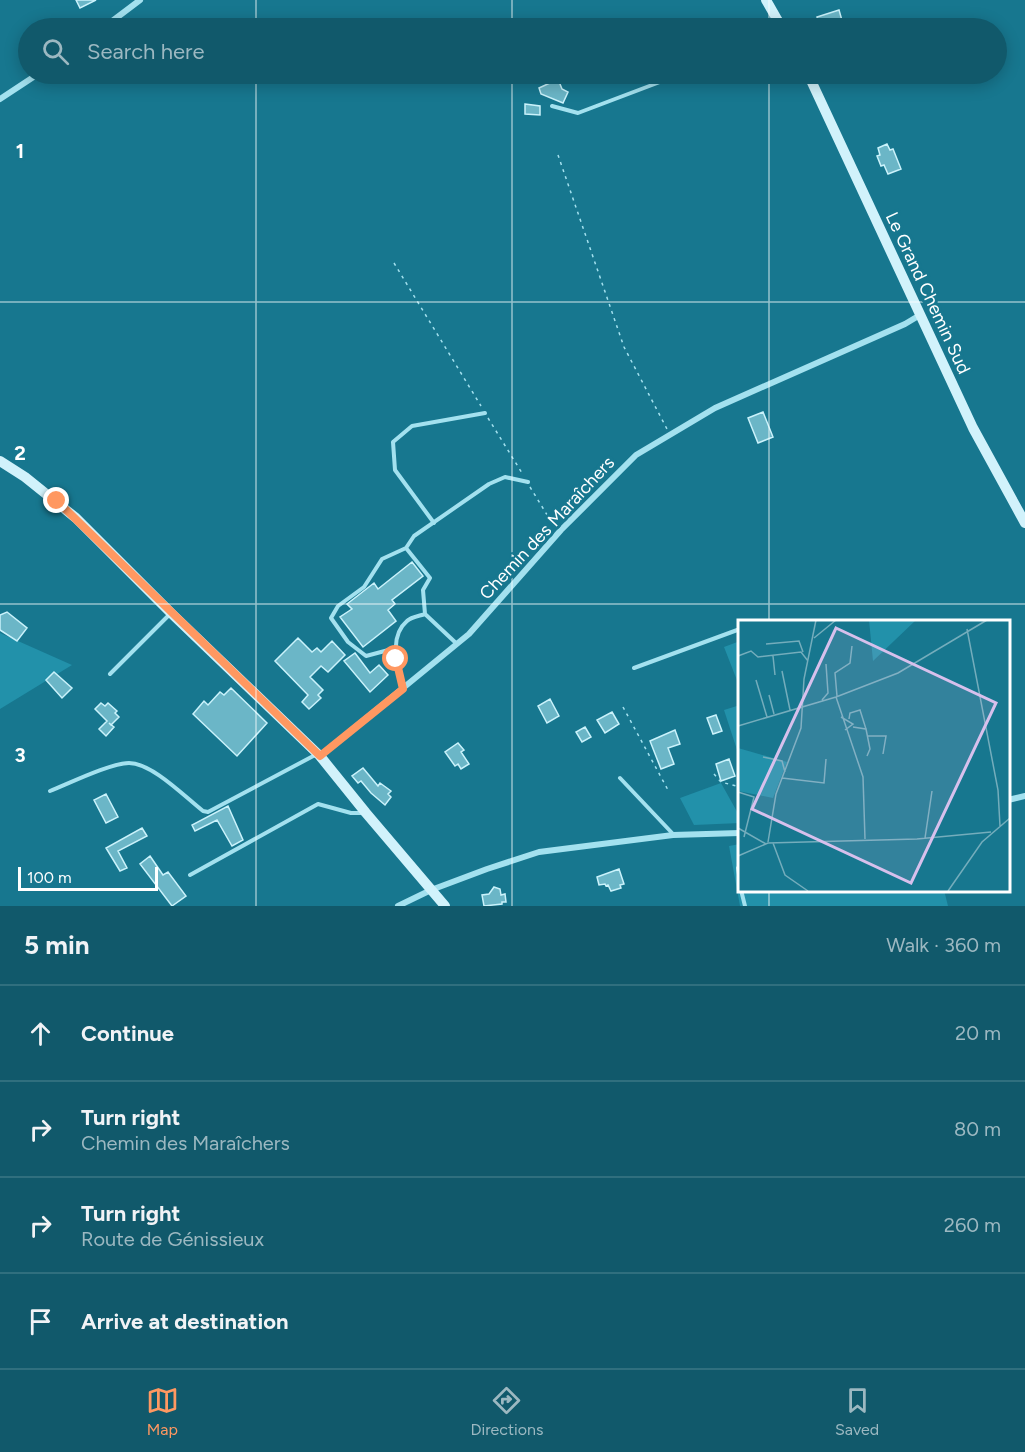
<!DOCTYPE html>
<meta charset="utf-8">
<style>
:root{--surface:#11596b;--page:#1e6273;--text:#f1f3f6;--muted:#9cb8c1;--line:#306f7e;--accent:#ff9861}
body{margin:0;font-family:Figtree,sans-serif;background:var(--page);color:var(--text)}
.scale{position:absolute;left:18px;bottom:15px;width:140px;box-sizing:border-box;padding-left:6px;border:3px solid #fff;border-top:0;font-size:16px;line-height:21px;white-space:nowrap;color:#fff;-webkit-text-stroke:4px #17778f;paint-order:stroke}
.stop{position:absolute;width:18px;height:18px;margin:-14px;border:4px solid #ff9861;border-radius:50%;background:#fff}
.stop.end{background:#ff9861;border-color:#fff;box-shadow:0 2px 6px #0008}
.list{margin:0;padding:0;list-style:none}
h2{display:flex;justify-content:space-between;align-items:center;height:78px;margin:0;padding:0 24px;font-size:26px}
h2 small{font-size:20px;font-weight:400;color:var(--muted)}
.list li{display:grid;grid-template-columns:39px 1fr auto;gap:18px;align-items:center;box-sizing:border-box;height:96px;padding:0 24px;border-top:2px solid var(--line)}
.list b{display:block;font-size:22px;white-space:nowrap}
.list p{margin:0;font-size:20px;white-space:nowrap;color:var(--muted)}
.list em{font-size:20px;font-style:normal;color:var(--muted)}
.icon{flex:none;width:33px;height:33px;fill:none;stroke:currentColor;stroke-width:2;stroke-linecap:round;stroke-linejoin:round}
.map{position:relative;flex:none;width:1025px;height:906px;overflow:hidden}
.search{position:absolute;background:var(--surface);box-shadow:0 3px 15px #0003;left:18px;right:18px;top:18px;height:66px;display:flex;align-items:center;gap:15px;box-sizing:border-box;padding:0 21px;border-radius:33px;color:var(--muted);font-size:22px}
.sheet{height:462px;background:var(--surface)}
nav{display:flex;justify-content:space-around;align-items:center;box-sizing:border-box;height:84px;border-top:2px solid var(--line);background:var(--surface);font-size:16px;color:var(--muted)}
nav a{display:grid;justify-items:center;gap:3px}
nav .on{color:var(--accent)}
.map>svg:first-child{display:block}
</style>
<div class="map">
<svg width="1025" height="906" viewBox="0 0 1025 906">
<rect width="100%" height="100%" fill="#17778f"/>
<path fill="#2291aa" d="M0,633L72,665L0,709Z
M740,641V688L724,647Z
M740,705V759L724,710Z
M721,783L740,817V823L694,825L680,798Z
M740,844V890H944L948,906H740L729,846Z"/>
<path fill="#6bb6c7" stroke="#caf2fb" stroke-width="1.5" d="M76,0H96L80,8Z
M839,10L843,24L831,28H820L817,17Z
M551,74L560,76L558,79L562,89L568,92L563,103L541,94L539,88L550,83L548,80Z
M525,104L540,106V115L525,114Z
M887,144L890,150L893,149L901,169L888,174L884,165L881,166L877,156L880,155L878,148Z
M763,412L773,437L758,443L748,418Z
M412,562L423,576L392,600L395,604L388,610L396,621L363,647L340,617L352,609L347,604L374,583L378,589Z
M7,612L27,628L17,641L0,630V615Z
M298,638L312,652L317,648L321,652L332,641L345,655L328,672L321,666L310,677L323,690L318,695L321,698L309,709L302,702L308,695L275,661Z
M355,653L370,673L379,665L388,675L370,692L344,661Z
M54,672L72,688L62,698L46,680Z
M231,688L267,723L237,756L193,714L204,701L208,705L220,692L224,695Z
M550,699L559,716L547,723L538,706Z
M101,703L105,706L108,703L117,711L115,713L119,717L111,725L109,723L114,727L106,736L99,729L107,721L95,709Z
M612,712L619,724L605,733L597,720Z
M716,715L722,731L713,734L707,718Z
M585,727L591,737L582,742L576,732Z
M675,730L680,744L668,748L674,764L661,769L650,741Z
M458,743L464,750L461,752L469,764L461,769L458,764L455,766L445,752Z
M729,759L735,776L721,781L716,764Z
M363,768L378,786L380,783L391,791L388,794L391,797L385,805L371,793L361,781L358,783L352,776Z
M106,794L118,817L106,823L94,800Z
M228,806L243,840L232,846L217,820L195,831L192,825Z
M142,828L147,836L118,851L127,868L120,871L106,848Z
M150,856L163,875L168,872L186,896L172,906L140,864Z
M619,869L624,884L620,885L621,888L611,891L608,885L606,886L605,884L599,885L597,877Z
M494,887L500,889L501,895L505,894L506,902H502V904L484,906L482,895L489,894Z"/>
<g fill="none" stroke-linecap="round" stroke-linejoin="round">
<path stroke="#a3e1ef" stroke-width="1.5" stroke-dasharray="3 4.5" stroke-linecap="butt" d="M558,155L624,347L667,429
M394,263L481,406
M488,418L522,473
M530,487L549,518L556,525
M623,707L668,790
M714,774L721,782L740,787"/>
<path stroke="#a3e1ef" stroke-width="4" d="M552,106L578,113L681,74
M434,523L395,470L393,442L412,426L485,413
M406,548L414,536L489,484L505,477L528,482
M396,648L366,656L348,642L331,618L338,606L364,587L382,559L406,548L430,578L423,590L425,614
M634,668L740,629
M110,674L171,613
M402,688C398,667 388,637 407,621C411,617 419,616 425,614L457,644
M620,778L673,834
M50,791C70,783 111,763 129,763C152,763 185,797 203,811L208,812L317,754
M740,866L738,868L740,881
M190,875L318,804L351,813H362
M741,890L745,906"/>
<path stroke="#a3e1ef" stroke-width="6" d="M103,28L140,0
M0,99L38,74
M320,756L469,634L561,530L636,455L715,408L905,324L920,315
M1008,800L1025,796
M398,906L431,890L487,869L539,852L673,835L740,833"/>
<path stroke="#d1f2fb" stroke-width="10" d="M766,0L782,28
M808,74L973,428L1025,523
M0,461L25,477L76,518L171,613L320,756L366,813L445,906"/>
</g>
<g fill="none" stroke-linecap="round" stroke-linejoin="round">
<path stroke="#ff9861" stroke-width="8" d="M57,501L320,756L403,689L396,659"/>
</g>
<path fill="none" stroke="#fff" stroke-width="1.5" stroke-opacity="0.55" d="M256,0V28M512,0V28M769,0V28M256,74V906M512,74V906M769,74V621M0,302H1025M0,604H1025M769,890V906"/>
<g text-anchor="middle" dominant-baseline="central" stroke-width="6" stroke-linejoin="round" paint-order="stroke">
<g font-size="18" fill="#fff" stroke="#17778f">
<text transform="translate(928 293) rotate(65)">Le Grand Chemin Sud</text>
<text transform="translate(547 528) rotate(-47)">Chemin des Maraîchers</text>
</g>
</g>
<g transform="translate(738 620)">
<rect width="272" height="272" fill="#17778f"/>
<path d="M131,0H178L135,41ZM0,128L49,142L35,178L0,171Z" fill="#2291aa"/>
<path fill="none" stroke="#74adbc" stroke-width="1.5" d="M229,9L260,170L262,206M76,18L98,0M28,24L61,21L65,32M0,36L13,31L20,37L63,32L70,41M35,36L37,55M44,51L52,90M18,60L29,97M31,75L36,94M99,76L97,53L112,43L114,26M98,77L125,157L127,219M84,80L90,73L88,44M103,97L115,104L107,110M111,99L112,93L122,90L128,109L115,107M0,106L98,77L160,53L249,0M128,109L132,129L129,136M130,116H148L145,134M25,137L44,141L47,152M44,158L86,163L88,139M0,172L16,177L6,217M0,208L28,224M187,218L194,171M30,222L38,174L63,108L66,59L78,0M35,223L47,255L70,271M0,236L30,223L179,219L253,212M210,271L244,222L272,198"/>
<path fill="#d7c0ec" fill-opacity="0.15" stroke="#d7c0ec" stroke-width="3" d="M98,8L258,83L173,263L14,189Z"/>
<rect width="272" height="272" fill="none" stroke="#fff" stroke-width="3"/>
</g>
<g font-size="20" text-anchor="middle" font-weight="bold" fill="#fff" stroke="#17778f" stroke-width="6" stroke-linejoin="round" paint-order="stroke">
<text x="20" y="158">1</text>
<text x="20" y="460">2</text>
<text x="20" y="762">3</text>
</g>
</svg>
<div class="scale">100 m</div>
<div class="stop" style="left:396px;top:659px"></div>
<div class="stop end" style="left:57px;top:501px"></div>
<div class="search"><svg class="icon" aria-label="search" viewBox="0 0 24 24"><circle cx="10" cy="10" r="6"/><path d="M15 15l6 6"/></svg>Search here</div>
</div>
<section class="sheet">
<h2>5 min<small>Walk · 360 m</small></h2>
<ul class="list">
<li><svg class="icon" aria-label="ahead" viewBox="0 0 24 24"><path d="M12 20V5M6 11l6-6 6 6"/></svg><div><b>Continue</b></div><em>20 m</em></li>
<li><svg class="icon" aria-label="right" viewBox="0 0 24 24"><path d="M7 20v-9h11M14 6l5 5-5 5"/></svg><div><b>Turn right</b><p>Chemin des Maraîchers</p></div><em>80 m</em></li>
<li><svg class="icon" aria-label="right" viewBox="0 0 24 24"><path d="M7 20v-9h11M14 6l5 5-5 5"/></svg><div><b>Turn right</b><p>Route de Génissieux</p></div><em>260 m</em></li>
<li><svg class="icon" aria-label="arrive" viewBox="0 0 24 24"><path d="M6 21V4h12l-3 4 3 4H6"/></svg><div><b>Arrive at destination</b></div></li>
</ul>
</section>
<nav>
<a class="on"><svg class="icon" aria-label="map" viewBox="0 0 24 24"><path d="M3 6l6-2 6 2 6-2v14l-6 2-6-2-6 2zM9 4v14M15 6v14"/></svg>Map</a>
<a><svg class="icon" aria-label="directions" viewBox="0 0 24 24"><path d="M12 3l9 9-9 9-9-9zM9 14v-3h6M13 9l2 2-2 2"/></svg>Directions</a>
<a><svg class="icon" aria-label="saved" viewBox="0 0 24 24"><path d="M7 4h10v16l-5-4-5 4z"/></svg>Saved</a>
</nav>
